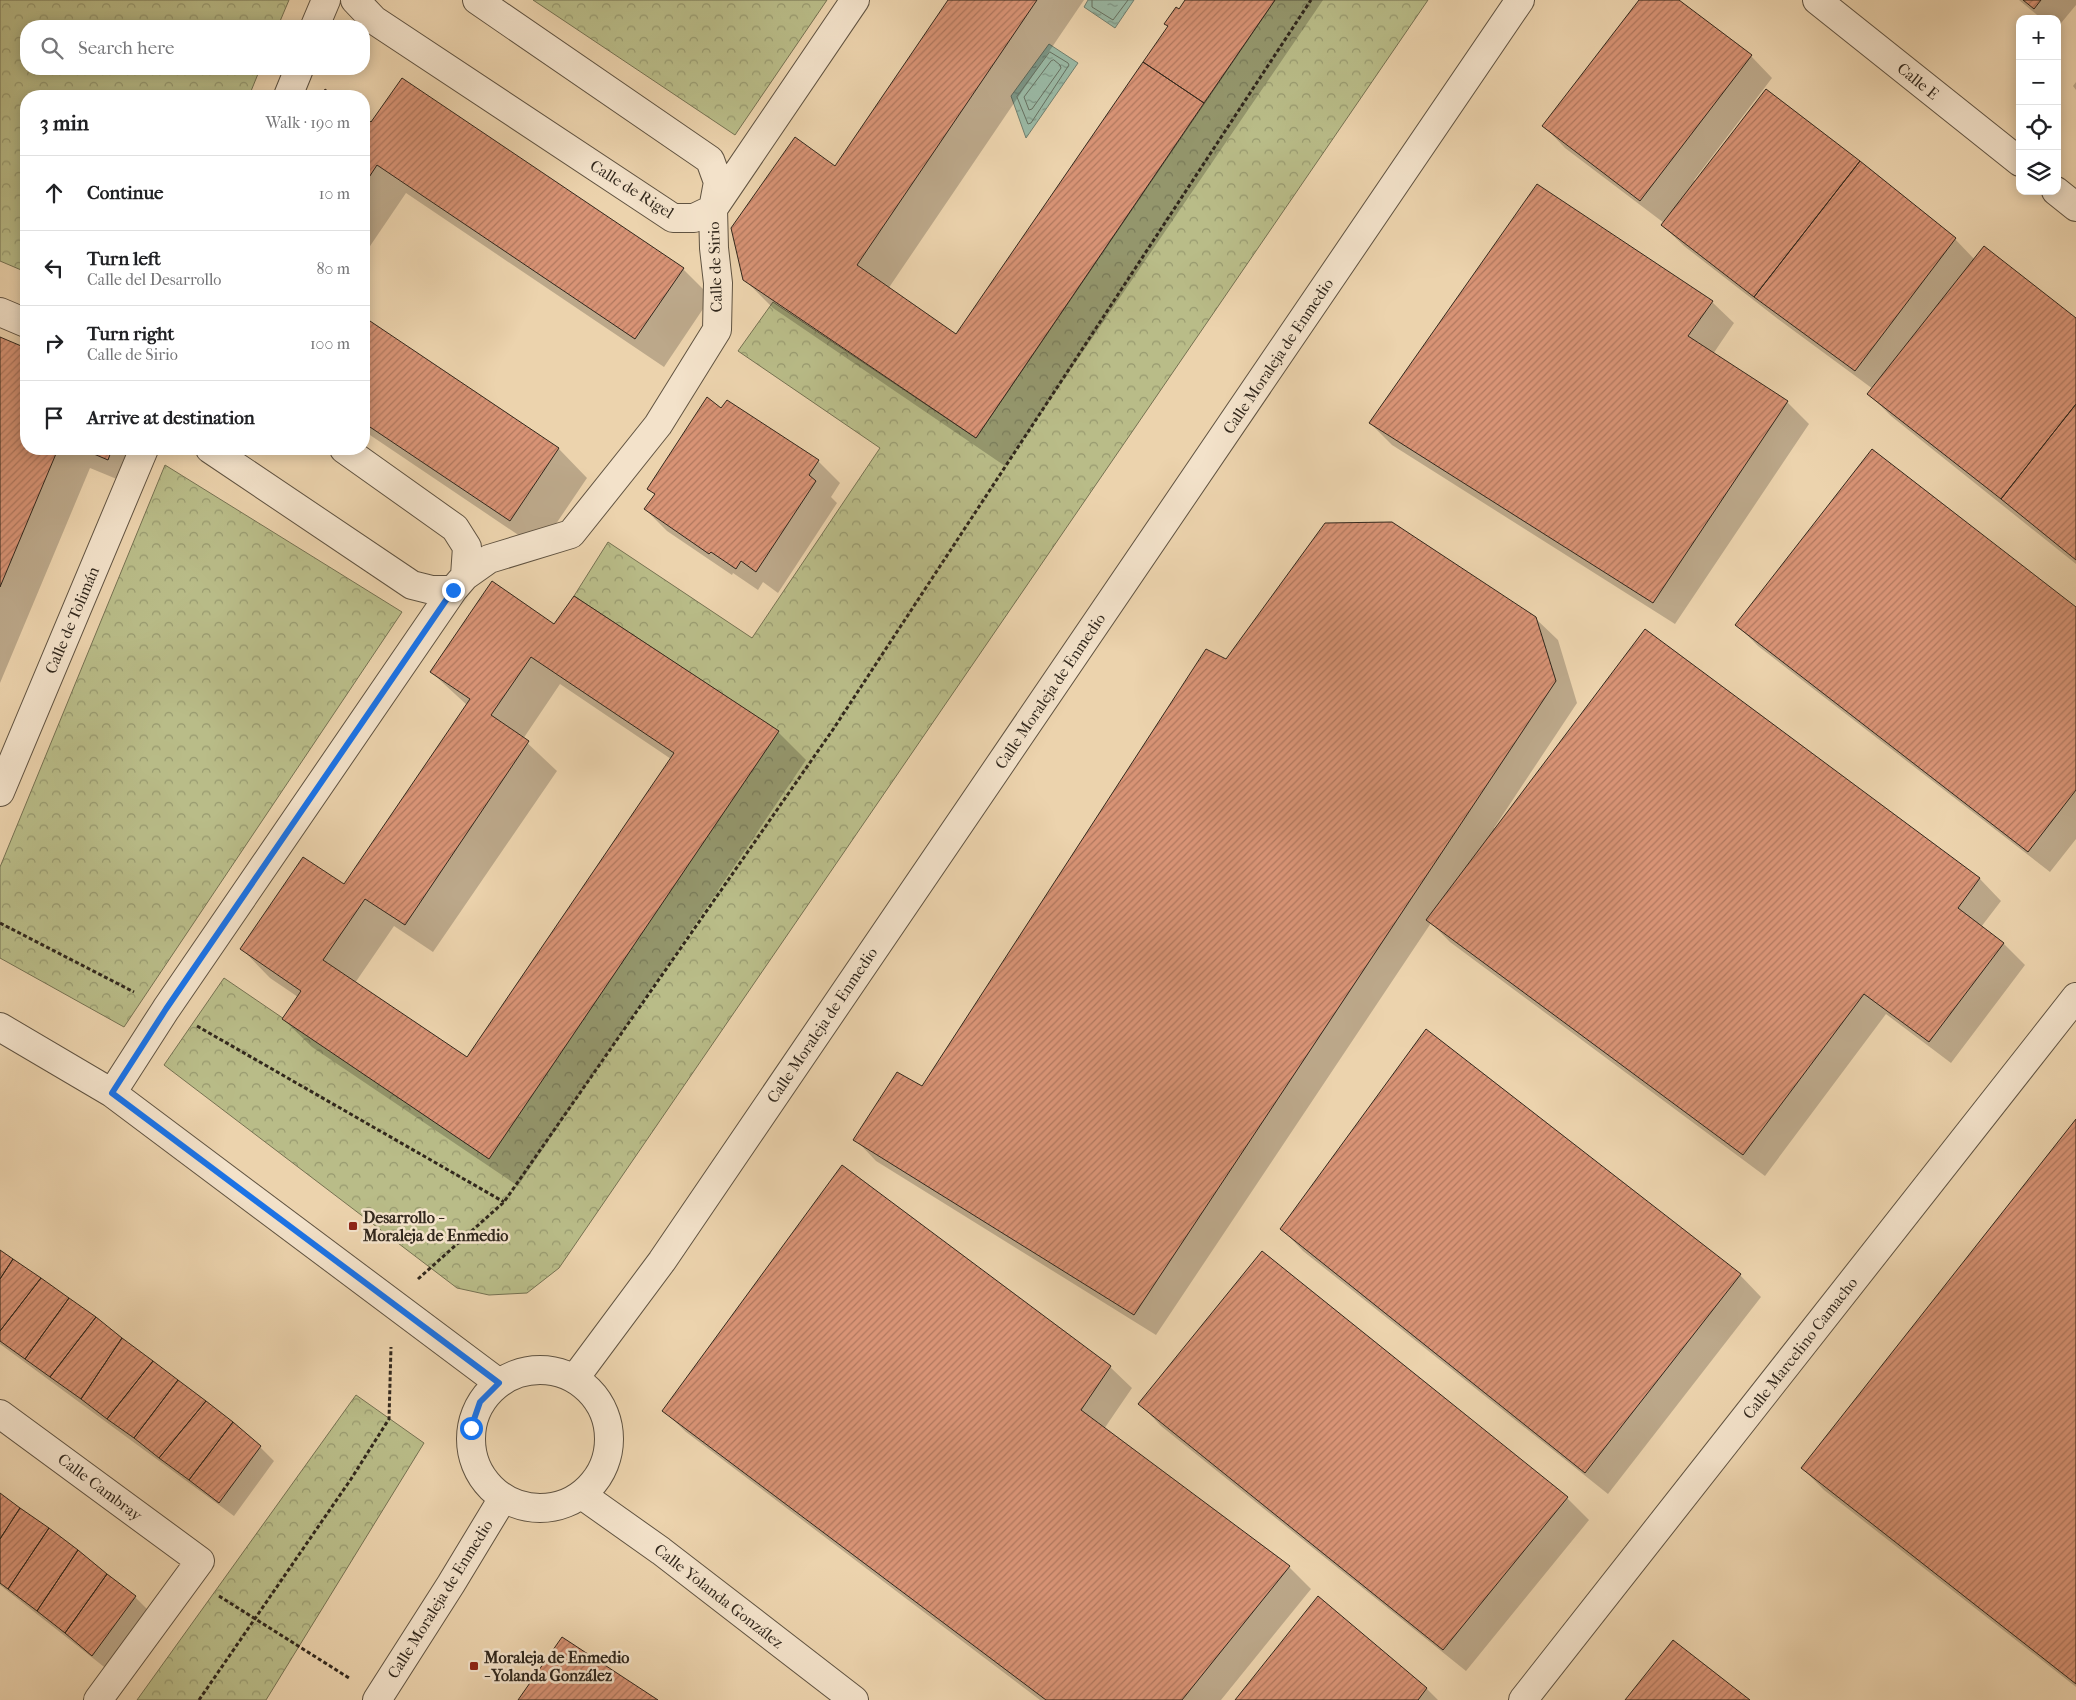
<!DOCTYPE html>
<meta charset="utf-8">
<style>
:root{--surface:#fff;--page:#f2f2f2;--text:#202124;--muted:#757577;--line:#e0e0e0}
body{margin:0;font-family:"IM FELL French Canon",serif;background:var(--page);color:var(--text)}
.controls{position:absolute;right:15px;top:15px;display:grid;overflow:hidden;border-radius:10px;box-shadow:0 2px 12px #0003}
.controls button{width:45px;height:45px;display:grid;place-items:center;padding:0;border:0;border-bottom:1px solid var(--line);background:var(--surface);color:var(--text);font:25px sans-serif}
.stop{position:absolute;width:15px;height:15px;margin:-11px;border:4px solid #1a73e8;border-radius:50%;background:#fff}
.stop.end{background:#1a73e8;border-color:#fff;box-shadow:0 1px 5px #0008}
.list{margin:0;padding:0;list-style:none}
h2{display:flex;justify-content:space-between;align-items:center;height:65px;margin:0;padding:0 20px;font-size:21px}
h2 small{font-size:16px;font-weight:400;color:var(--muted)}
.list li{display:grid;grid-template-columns:32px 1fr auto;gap:15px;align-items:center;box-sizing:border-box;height:75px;padding:0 20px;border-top:1px solid var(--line)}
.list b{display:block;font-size:19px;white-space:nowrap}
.list p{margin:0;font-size:16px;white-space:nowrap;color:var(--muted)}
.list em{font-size:16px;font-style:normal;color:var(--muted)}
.icon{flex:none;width:28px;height:28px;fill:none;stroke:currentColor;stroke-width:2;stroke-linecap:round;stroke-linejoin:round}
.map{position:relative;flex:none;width:2076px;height:1700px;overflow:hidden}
.search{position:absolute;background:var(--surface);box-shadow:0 2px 12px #0003;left:20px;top:20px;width:350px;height:55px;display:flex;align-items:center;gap:12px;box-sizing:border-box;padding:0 18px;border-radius:20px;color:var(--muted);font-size:19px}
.panel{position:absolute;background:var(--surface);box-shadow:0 2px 12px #0003;left:20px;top:90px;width:350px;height:365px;border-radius:20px}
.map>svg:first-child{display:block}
</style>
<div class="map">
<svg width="2076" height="1700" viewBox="0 0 2076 1700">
<defs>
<pattern id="park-crowns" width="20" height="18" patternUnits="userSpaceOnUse" patternTransform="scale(1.25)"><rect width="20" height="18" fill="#b9bc88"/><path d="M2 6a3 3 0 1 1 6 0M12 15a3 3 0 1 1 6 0" fill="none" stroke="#97996f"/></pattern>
<pattern id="water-ripples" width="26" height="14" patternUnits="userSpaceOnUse" patternTransform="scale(1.25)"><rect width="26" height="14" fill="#9ab9a5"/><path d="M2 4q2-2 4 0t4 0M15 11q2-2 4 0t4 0" fill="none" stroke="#7e9686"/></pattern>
<pattern id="building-hatch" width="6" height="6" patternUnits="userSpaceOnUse" patternTransform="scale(1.25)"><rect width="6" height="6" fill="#d89375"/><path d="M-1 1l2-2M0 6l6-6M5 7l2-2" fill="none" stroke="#b0785f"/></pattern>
</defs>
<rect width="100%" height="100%" fill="#ecd3ad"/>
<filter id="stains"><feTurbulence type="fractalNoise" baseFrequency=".004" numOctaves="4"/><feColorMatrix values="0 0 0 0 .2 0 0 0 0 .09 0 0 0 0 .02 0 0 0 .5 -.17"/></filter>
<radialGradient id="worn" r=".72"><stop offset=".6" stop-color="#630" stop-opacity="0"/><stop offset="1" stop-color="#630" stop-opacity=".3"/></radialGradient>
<path fill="url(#park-crowns)" stroke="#767252" d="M0,0H289L278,26H26V69H260L249,96H26V272L0,261Z
M533,0H827L735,135Z
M1275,0H1428L559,1268L527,1293L489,1295L457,1288L164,1065L224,978L488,1158L778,731L574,596L608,542L752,638L880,448L738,351L773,302L976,438Z
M165,465L402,612L124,1027L0,958V867Z
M356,1395L424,1443L266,1700H137Z"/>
<path fill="url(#water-ripples)" stroke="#707f6f" d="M1088,0H1134L1115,28L1084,7Z
M1049,44L1078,63L1026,138L1011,96Z"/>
<path fill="#0003" fill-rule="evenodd" d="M950,0H1084L888,289L956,336L1169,27L1166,24L1179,11L1187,0H1323L1005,466L773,308L744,279L835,168Z
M1641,0H1677L1751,56L1772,78L1694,180L1696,182L1767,91L1955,239L1975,260L2076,320V564L1891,416L1869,394L1873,389L1778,319L1684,246L1662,225L1664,223L1565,148L1544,126Z
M2019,0H2076V5L2057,28V19H2042Z
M2076,82V90L2073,86Z
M364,118L372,124L683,269L711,297L664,367L406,193L364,255Z
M1712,302L1734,323L1713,354L1787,402L1809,424L1675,624L1392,445L1370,423Z
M364,318L559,449L587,478L539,549L364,431Z
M0,339L26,350V449H152L136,487L90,468L0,683Z
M722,409L818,461L840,483L831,497L837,503L778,593L763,582L758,590L733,573L732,575L667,531L645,509L655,495L649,488Z
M2076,608V839L2050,872L1758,646L1737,625Z
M1535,618L1558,640L1577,703L1494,828L1496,829L1645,630L1980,879L2001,901L1981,927L2003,943L2025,965L1951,1063L1886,1014L1765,1176L1450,942L1431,923L1156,1335L876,1161L855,1139L922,1087L1226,661Z
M555,625L778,732L806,760L518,1186L312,1047L283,1019L298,997L270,978L242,949L344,886L467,705L431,672ZM560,684L671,759L467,1059L355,983L394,926L433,952L557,771L523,739Z
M2076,1121V1687L1824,1490L1802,1468Z
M1282,1229L1740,1275L1761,1297L1608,1494L1303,1251Z
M0,1252L260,1447L274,1461L234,1516L0,1344Z
M1110,1367L1132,1388L1104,1429L1289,1567L1311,1589L1221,1700H1040L686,1432L664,1411Z
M1140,1404L1567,1498L1589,1520L1466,1671L1161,1426Z
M0,1494L135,1597L150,1612L108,1670L0,1585Z
M1318,1598L1427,1689L1438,1700H1237Z"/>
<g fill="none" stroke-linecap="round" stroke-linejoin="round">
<path stroke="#667061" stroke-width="1" d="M1092,0V7L1113,20L1128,0
M1050,52L1068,63L1069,65L1031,123L1028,124L1017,97Z
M1054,60L1060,65L1061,68L1032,109L1029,110L1024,97L1051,61Z"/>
</g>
<path fill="url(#building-hatch)" stroke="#32281d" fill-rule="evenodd" d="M948,0H1037L857,265L956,334L1143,62L1204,103L976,438L743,280L731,228L795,137L835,166Z
M1185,0H1275L1204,103L1143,62L1168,26L1164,24L1176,7L1179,9Z
M1639,0H1679L1752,55L1640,201L1542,126Z
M2023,0H2041L2034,9Z
M402,78L684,268L635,339L377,165L364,185V117L371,122Z
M325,89L335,96H322Z
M1766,89L1860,161L1754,297L1661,225Z
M1860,161L1956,238L1855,371L1754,297Z
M1537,184L1713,301L1688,336L1788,401L1653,603L1369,423Z
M1984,246L2076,318V404L2001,499L1867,394Z
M364,317L559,448L510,521L364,423Z
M0,337L26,348V449H58L0,587Z
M707,397L721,408L727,400L819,460L809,475L816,481L756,572L741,561L736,569L711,552L709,554L644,509L655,494L647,489Z
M2076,404V560L2001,499Z
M82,449H112L108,460Z
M1872,449L2076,607V790L2028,852L1735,625Z
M1392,522L1536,617L1556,681L1134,1315L853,1140L897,1072L922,1086L1206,649L1226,659L1325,523Z
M492,581L554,624L574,596L779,731L489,1159L282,1019L301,991L240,949L303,857L344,884L470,699L430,672ZM531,657L674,753L467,1057L323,960L365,899L405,925L529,741L491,715Z
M1645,629L1980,878L1958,908L2004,943L1929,1042L1864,994L1743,1155L1426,920Z
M1426,1029L1741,1274L1585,1473L1280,1229Z
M2076,1119V1684L1801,1468Z
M842,1165L1111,1366L1081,1410L1290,1566L1182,1700H1046L662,1411Z
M0,1250L13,1259L0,1279Z
M1262,1251L1568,1497L1443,1650L1138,1404Z
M13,1259L41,1278L0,1331V1279Z
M41,1278L69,1298L25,1359L0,1341V1331Z
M69,1298L96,1317L50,1377L25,1359Z
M96,1317L122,1338L81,1399L50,1377Z
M122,1338L153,1361L107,1419L81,1399Z
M153,1361L178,1380L134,1438L107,1419Z
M178,1380L206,1401L159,1458L134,1438Z
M206,1401L233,1422L189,1480L159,1458Z
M233,1422L261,1446L219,1503L189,1480Z
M0,1493L20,1508L0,1539Z
M20,1508L49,1528L8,1589L0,1583V1539Z
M49,1528L78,1550L37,1611L8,1589Z
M78,1550L107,1574L65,1633L37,1611Z
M107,1574L136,1596L92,1656L65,1633Z
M1318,1596L1427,1688L1418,1700H1235Z
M562,1637L658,1700H518Z
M1673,1640L1750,1700H1625Z"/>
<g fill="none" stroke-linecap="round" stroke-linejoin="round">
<defs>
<path id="minor" d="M355,0L374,20L673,218H694L713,209L718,182L710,160L477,0
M1817,0L2020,162
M315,26L326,0
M288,96L299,69
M2056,191L2076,207
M0,312L26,323
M210,449L412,585L432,590H453L465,576L467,547L455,528L344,449
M465,576L489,559L571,534L658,425L717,330L718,283L714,248L713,209L855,0
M0,792L144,449
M0,1027L112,1093L499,1383
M112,1093L166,1009L453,590
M471 1439a69 69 0 1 1 138 0a69 69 0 1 1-138 0Z
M575,1378L662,1261L1520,0
M0,1414L200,1561L98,1700
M582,1495L661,1551L854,1700
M377,1700L451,1584L503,1498
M1523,1700L2076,997"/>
</defs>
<use href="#minor" stroke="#605341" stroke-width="30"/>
<path stroke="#32281d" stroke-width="3" stroke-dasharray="4 2.5" stroke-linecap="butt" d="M0,923L134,992
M197,1026L504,1202
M418,1279L504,1202L834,728L1311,0
M219,1596L349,1678
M199,1700L351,1479L389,1419L391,1347"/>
<use href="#minor" stroke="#f3e2ca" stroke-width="28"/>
</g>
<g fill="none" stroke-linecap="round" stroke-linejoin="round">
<path stroke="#1a73e8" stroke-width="6" d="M453,590L166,1009L112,1093L499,1383L480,1402L471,1428"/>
</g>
<g fill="#8f2418" stroke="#f3e2ca" stroke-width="2">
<rect x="348" y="1221" width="10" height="10" rx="2.5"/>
<rect x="469" y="1661" width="10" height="10" rx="2.5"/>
</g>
<g text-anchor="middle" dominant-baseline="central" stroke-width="5" stroke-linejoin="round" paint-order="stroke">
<g font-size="16" fill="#32281d" stroke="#f3e2ca">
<text transform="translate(1918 81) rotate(39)">Calle E</text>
<text transform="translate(632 189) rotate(32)">Calle de Rigel</text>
<text transform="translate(715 267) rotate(-92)">Calle de Sirio</text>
<text transform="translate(1278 356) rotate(-56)">Calle Moraleja de Enmedio</text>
<text transform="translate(72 620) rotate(-67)">Calle de Tolimán</text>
<text transform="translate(1050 691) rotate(-56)">Calle Moraleja de Enmedio</text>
<text transform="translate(822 1025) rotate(-56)">Calle Moraleja de Enmedio</text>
<text transform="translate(1800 1348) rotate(-52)">Calle Marcelino Camacho</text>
<text transform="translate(100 1487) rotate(37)">Calle Cambray</text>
<text transform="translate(719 1596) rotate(38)">Calle Yolanda González</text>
<text transform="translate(440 1599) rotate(-58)">Calle Moraleja de Enmedio</text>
</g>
<g font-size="16" font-weight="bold" fill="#32281d" stroke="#f3e2ca" text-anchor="start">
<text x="363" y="1217">Desarrollo -<tspan x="363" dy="18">Moraleja de Enmedio</tspan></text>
<text x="484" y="1657">Moraleja de Enmedio<tspan x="484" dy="18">- Yolanda González</tspan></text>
</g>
</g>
<rect width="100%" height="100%" filter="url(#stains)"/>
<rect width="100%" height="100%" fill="url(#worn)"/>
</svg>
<div class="controls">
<button>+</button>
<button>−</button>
<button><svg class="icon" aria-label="locate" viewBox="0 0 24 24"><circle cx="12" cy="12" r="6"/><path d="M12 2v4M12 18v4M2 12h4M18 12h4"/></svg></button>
<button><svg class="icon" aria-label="layers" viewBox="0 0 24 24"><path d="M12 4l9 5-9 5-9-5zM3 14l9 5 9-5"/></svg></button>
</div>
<div class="stop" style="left:471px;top:1428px"></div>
<div class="stop end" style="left:453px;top:590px"></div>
<div class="search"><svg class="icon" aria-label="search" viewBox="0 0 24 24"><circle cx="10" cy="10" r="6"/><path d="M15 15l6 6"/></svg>Search here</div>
<section class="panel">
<h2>3 min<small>Walk · 190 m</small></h2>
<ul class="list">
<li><svg class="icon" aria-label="ahead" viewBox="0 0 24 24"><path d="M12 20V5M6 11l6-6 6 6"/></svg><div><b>Continue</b></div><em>10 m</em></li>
<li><svg class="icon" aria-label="left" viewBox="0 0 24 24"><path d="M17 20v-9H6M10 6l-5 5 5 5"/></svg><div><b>Turn left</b><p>Calle del Desarrollo</p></div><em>80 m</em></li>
<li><svg class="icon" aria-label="right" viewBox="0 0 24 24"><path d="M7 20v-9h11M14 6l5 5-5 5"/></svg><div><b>Turn right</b><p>Calle de Sirio</p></div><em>100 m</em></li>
<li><svg class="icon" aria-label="arrive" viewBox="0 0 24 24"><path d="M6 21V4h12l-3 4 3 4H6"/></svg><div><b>Arrive at destination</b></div></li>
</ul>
</section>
</div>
